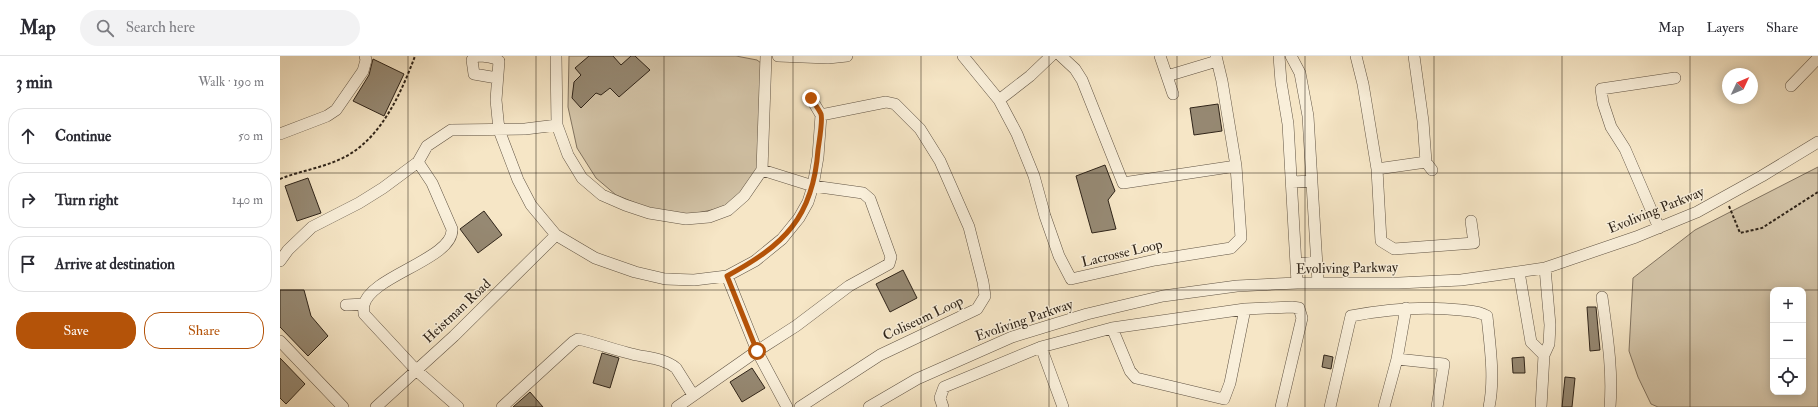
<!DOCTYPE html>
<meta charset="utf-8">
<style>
:root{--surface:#fff;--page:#f2f2f3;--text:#2b2b33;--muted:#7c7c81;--line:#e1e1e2;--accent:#b45309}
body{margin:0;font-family:"IM FELL Double Pica",serif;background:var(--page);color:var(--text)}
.controls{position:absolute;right:12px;bottom:12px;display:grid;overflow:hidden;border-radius:8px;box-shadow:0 2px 10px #0003}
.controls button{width:36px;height:36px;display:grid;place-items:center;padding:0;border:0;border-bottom:1px solid var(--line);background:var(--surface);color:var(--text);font:20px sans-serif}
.compass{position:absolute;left:1442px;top:12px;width:36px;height:36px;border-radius:50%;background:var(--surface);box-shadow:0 2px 10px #0003;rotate:46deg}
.stop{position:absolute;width:12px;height:12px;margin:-9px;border:3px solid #b45309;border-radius:50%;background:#fff}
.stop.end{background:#b45309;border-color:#fff;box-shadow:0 1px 4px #0008}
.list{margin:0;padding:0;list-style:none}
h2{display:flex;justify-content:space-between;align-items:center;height:52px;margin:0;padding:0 16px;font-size:17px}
h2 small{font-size:13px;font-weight:400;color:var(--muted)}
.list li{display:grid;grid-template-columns:26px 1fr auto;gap:12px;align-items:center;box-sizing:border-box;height:56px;margin:0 8px 8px;padding:0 8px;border:1px solid var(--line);border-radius:16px}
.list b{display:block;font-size:15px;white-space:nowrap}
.list em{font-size:13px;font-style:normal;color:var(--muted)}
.actions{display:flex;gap:8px;padding:12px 16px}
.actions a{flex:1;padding:9px 0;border:1px solid var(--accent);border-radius:16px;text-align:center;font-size:14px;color:var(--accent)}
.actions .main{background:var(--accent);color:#fff}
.icon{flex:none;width:22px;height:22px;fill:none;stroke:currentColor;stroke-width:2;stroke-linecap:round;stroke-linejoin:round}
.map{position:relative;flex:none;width:1538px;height:351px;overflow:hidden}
header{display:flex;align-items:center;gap:24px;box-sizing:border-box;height:56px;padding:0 20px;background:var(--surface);border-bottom:1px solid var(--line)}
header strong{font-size:19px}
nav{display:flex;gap:22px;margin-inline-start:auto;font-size:14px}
.search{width:280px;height:36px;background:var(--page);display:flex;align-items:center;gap:10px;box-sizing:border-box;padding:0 14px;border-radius:22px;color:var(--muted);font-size:15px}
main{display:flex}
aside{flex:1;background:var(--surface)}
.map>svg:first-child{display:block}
</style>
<header>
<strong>Map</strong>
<div class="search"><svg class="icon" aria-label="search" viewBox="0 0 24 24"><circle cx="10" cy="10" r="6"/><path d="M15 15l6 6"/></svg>Search here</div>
<nav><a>Map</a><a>Layers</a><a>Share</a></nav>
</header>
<main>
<aside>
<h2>3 min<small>Walk · 190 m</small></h2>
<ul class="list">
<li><svg class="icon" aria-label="ahead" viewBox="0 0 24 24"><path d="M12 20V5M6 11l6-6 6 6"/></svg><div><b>Continue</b></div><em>50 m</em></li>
<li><svg class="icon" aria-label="right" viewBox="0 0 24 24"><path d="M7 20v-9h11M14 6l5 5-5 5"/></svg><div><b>Turn right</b></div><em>140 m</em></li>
<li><svg class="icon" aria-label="arrive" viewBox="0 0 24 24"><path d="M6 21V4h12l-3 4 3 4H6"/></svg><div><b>Arrive at destination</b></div></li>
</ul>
<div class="actions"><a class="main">Save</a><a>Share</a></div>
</aside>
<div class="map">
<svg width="1538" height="351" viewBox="0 0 1538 351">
<rect width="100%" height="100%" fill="#f6e6c6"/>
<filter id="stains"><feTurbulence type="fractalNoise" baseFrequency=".005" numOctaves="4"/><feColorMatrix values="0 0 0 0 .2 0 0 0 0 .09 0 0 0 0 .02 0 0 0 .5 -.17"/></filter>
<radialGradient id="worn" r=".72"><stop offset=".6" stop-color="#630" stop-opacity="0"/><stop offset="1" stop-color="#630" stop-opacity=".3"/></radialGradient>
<path fill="#d4c5a9" stroke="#827461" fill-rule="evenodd" d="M289,0H456L477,4L481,7L479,113L462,139L446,151L403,160L375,155L336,139L316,122L297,92L288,51Z
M1538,111V351H1378L1371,348L1358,321L1349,295L1353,222L1415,174ZM1493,234H1523V336H1493Z"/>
<path fill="#968973" stroke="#2f2419" d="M309,0H333L341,9L351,0H355L370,14L339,41L330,32L321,39L316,37L301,52L292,42L294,26L301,19L295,12Z
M93,3L124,18L104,60L73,45L89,19Z
M938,48L942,75L914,79L910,52Z
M825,109L835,135L828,144L836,173L812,177L796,120Z
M28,122L41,157L17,165L5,130Z
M204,155L222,179L198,197L180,173Z
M623,214L637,242L610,256L596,228Z
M0,234H24L31,260L48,280L28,300L0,271Z
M1307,251H1316L1320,294L1310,295Z
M322,297L339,302L330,332L313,327Z
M1044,299L1053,301L1051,313L1042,311Z
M1244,301L1245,317H1233L1232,302Z
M0,302L25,328L6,348L0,342Z
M472,312L485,332L462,346L450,326Z
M1285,321L1295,322L1292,351H1282Z
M250,336L263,351H233Z"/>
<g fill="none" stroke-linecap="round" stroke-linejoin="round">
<defs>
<path id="minor" d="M276,0L277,69L288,99L302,122L322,139L345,149L369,157L406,163L429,161L448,154L464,140L482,114L486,0
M498,0L548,2L567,0
M683,0L719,44L737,78L754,120L765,160L779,200L791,223L875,204L951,192L961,182L956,110L942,25L936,0
M781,0L795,13L802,24L843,127L956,110
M880,0L893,38
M999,0L1001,26L1008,68L1017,227
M1011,0L1020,17L1028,60L1038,227
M1076,0L1083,28L1097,113L1101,185L1114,193L1194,187L1191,165
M1134,0L1143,65L1146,106
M887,20L937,5
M217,22L194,18L192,4L196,0C204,0 213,0 219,5L216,44L219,74L238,124L251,149L276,179L315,202L355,216L385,223L414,224L447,220L475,205L502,183L519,162L528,146L533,130L538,101L541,59L531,42
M1511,30L1538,2
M719,44L750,20L771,0
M0,78L47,60L56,54L83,15L86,4L85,0
M138,106L152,127L172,173C174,203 90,220 84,249C83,251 84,255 84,258L136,314L178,351
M1146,106L1152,114
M1097,113L1146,106
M1012,126L1032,125
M1379,172L1345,93L1331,71L1323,47L1321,33L1395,22
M0,205L8,194L32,171L79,147L103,132L138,106L147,90L171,74L245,73L277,69
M1017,208L1036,206
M1239,216L1251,286L1264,299
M447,220L477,295L507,351
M1322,241C1327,278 1333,314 1330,351
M66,249L84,248
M832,272L850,315L856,322L944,343L950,327L965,253
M0,285L63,351
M761,291L783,351
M1117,303L1164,308L1157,351
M96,351L174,280L276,179
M222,351L293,286L298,283C317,287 334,294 352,298C367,302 384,302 396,312L413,339
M397,351L477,295L516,270L569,230L609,208L611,201L590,143L583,137L533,130L482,114
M520,351L600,299L697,253L705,240L703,226L689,171L660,105L640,73L615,48L606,46L541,59
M589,351L637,323L732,281L807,258L883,240L957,230L1017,227H1119L1181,224L1265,212L1356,181L1417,156L1482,120L1538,86
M663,351L660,342L664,331L761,291L832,272L965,253L1012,251L1019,252L1022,262L1001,351
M1050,351L1071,260C1107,253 1144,250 1181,254C1190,255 1199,255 1207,260C1210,290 1215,322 1209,351
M1104,351L1117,303L1126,252
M1261,351L1264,299L1269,288L1270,269L1265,212"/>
</defs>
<use href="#minor" stroke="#615444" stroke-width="12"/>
<path stroke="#2f2419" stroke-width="2" stroke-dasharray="3 2" stroke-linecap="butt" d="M0,123C22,114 49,111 70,98C103,78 122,35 135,0
M1449,150L1460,177L1482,172L1538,136"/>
<use href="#minor" stroke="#f9efda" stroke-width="11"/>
</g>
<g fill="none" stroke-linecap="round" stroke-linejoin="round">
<path stroke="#b45309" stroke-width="5" d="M477,295L447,220C504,189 533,162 538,94C539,86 543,64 541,58C538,52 534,47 531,42"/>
</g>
<path fill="none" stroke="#2f2419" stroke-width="1" stroke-opacity="0.55" d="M128,0V351M256,0V351M384,0V351M513,0V351M641,0V351M769,0V351M897,0V351M1025,0V351M1154,0V351M1282,0V351M1410,0V351M0,117H1538M0,234H1493M1493,234H1523M1523,234H1538"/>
<g text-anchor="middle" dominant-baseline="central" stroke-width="3" stroke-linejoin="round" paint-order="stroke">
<g font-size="14" fill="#2f2419" stroke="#f9efda">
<text transform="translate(1376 154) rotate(-22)">Evoliving Parkway</text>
<text transform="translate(842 197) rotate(-13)">Lacrosse Loop</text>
<text transform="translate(1067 212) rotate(-1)">Evoliving Parkway</text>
<text transform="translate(177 255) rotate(-43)">Heistman Road</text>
<text transform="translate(643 262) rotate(-25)">Coliseum Loop</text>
<text transform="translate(744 264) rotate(-19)">Evoliving Parkway</text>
</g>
</g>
<rect width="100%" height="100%" filter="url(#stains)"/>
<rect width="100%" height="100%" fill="url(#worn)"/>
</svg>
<div class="controls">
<button>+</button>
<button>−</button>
<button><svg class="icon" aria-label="locate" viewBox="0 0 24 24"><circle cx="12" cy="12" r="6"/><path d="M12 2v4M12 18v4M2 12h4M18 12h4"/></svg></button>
</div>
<svg class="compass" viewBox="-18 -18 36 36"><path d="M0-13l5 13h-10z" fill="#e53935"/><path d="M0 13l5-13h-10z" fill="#7c7c81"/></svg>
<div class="stop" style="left:477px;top:295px"></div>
<div class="stop end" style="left:531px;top:42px"></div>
</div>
</main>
